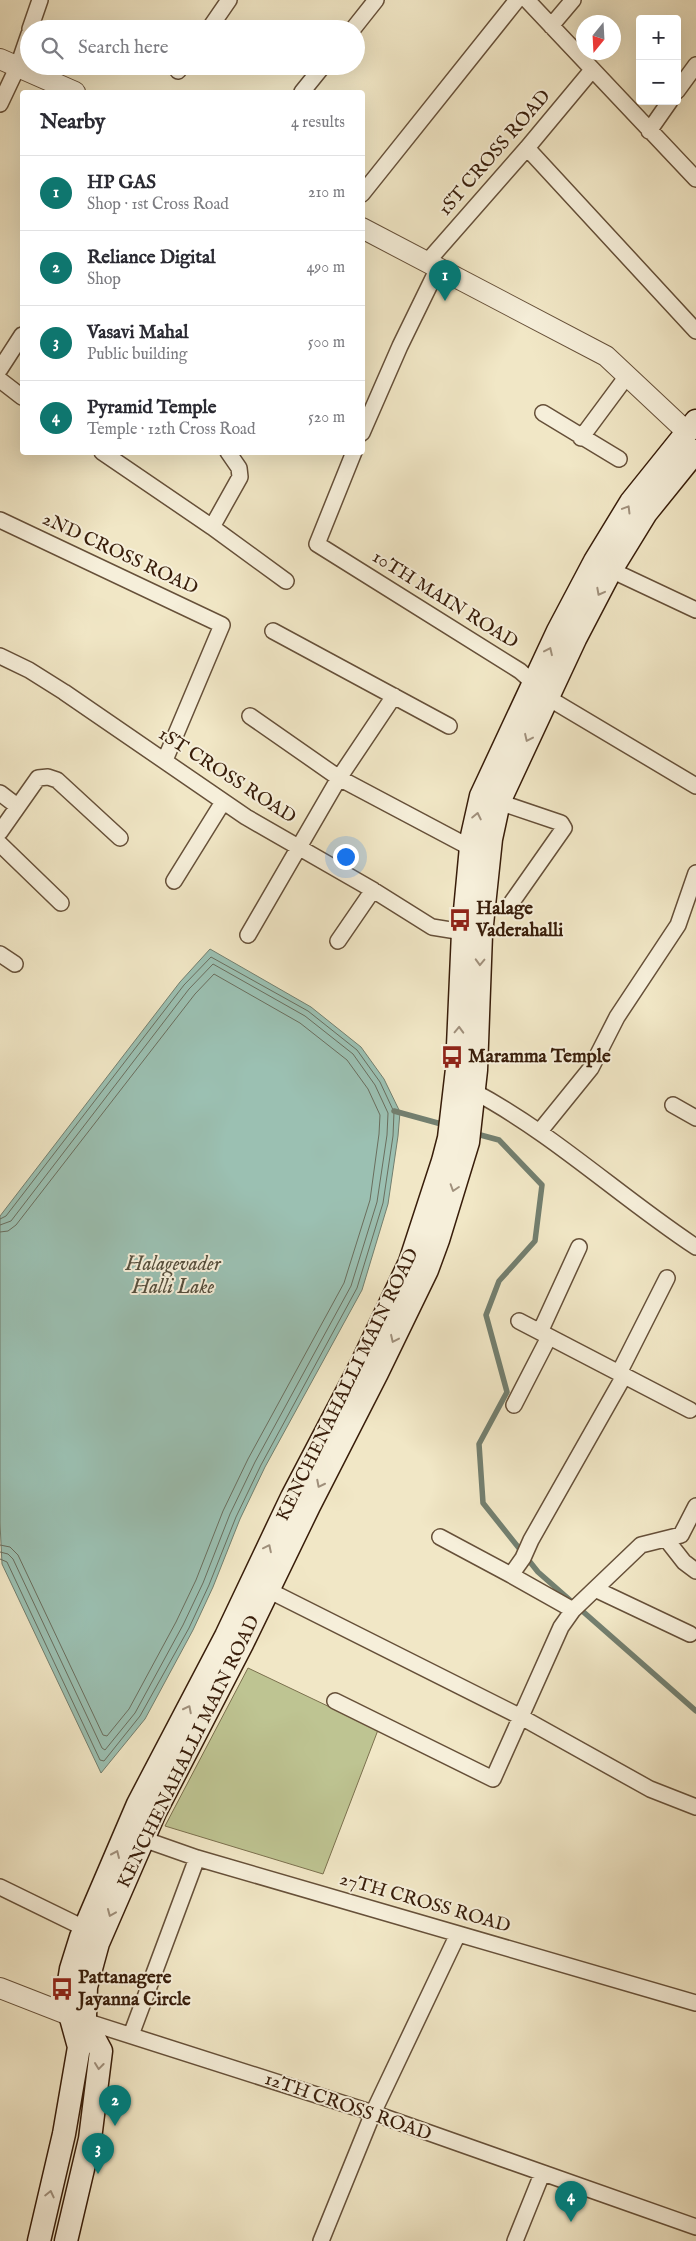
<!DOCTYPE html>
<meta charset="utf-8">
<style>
:root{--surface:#fff;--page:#f2f2f3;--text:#2b2b33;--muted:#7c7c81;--line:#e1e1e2;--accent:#0f766e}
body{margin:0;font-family:"IM FELL English",serif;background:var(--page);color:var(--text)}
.controls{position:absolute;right:15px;top:15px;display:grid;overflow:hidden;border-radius:5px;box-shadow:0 5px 20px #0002}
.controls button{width:45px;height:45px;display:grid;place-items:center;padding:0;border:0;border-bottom:1px solid var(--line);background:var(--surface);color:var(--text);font:25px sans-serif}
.compass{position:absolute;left:576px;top:15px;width:45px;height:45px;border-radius:50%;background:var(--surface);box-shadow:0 5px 20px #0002;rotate:198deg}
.you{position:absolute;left:345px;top:856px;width:18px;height:18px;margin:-12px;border:4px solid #fff;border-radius:50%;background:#1a73e8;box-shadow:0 0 0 8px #1a73e833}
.badge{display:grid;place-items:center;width:32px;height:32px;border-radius:50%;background:var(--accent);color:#fff;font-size:16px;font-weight:700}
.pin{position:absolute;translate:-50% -41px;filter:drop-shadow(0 1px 2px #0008)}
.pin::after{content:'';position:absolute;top:26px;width:18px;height:15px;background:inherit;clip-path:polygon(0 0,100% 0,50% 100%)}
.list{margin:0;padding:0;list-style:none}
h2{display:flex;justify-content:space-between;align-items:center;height:65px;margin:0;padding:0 20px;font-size:21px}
h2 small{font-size:16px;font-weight:400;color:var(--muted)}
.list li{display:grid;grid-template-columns:32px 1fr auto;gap:15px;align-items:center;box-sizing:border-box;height:75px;padding:0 20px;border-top:1px solid var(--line)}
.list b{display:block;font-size:19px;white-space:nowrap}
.list p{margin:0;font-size:16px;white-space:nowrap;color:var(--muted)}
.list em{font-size:16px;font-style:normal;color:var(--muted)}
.icon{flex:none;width:28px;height:28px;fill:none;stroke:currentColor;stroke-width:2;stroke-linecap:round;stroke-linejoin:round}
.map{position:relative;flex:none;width:696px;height:2241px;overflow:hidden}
.search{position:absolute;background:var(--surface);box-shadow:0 5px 20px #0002;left:20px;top:20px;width:345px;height:55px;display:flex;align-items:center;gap:12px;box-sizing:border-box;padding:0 18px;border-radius:28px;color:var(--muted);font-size:19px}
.panel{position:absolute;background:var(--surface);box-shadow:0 5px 20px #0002;left:20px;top:90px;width:345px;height:365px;border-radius:5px}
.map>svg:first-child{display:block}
</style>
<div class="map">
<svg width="696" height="2241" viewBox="0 0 696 2241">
<rect width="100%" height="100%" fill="#f1e7c6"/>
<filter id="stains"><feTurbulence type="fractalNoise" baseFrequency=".004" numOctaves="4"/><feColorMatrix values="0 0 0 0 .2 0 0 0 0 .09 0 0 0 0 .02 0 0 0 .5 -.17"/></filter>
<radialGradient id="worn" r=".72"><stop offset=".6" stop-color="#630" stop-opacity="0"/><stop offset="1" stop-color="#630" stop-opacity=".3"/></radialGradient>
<path fill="#bec492" stroke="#7b704e" d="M248,1668L378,1730L323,1874L165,1826Z"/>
<path fill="#9bc0b2" stroke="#737f6f" d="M210,949L311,1007L361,1047L384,1079L400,1112L398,1136L388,1204L362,1290L265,1467L240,1519L213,1587L193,1630L145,1719L101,1773L2,1564L0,1523V1216L180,982Z"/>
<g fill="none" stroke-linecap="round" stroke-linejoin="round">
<path stroke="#6a6e5e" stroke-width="1" d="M0,1219L6,1216L184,985L211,957L308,1011L357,1050L380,1082L394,1112L393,1136L383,1203L357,1288L261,1465L236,1517L209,1585L189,1628L140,1716L104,1761L100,1760L7,1562L0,1559
M0,1225L11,1221L189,989L213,964L305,1016L353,1054L375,1085L388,1113L387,1135L377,1202L351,1286L255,1462L230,1514L203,1583L183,1625L135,1713L105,1750L102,1748L13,1559L8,1554L0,1552
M0,1232L8,1231L16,1225L195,994L214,974L300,1023L347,1060L368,1089L380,1115L379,1134L370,1200L344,1283L248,1459L223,1511L196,1580L176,1622L129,1709L107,1736L103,1735L18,1555L10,1547L0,1545"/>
<path stroke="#737f6f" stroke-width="5.5" d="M394,1111L445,1125
M473,1133L499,1140L542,1185L535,1241L499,1281L486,1315L507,1392L479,1444L483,1503L538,1572L696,1711"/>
<defs>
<path id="minor" d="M527,0L696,179
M551,26L573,0
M30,29L40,0
M209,29L229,0
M353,29L376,0
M178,71L182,66
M677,91L696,65
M302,92L323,66
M0,104L18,66L29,34
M649,131L670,101
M527,148L696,331
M362,194L517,0
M427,262L527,148L592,70
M0,369L22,335
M0,380L22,397
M543,413L619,459
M362,433L400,346L438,268
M581,438L627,376
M102,452L212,527L286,581
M354,452L317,544L520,671L555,702L696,786
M0,520L222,625L165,760
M212,527L240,477L239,468L228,452
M611,570L696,610
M273,631L449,726
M0,656L29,670L64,692L246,817L373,890L432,927L463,932
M250,716L339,778L471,848
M0,793L17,806
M499,802L561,823L564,828L512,902
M0,832L38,778L48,777L57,780L120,838
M0,844L61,903
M174,881L223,802
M248,935L339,778L394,696
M338,941L373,890
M0,954L15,964
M473,1091C554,1134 620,1197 696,1247
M673,1105L696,1118
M540,1131L591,1068L617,1017L678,925L696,873
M519,1321L690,1410
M540,1332L579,1247
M619,1373L667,1278
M514,1405L549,1337
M440,1537L511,1575
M666,1539L684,1562L696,1571
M260,1586L521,1717L650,1789L696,1807
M595,1589L690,1634
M573,1610L511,1575L523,1558L531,1540L624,1376
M335,1701L493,1779L561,1627L573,1610L641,1545L681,1535L696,1506
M143,1839L197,1858L696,2003
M0,1887L84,1928
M85,2021L373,2113L696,2227
M131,2035L197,1858
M321,2241L373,2113L458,1934
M515,2241L542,2174"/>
<path id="tertiary" d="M0,59L75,92
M362,228L606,356L687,432
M0,1988L82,2020"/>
<path id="secondary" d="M39,2241L64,2134L79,2047L66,2000L71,1969L81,1937L138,1804L226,1636L292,1497L361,1365L410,1262L443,1161L449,1138L457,1069L463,932L472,836L481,796L558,631L595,561L631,502L696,421
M66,2241L90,2139L101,2051L85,2021V2016L86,1987L98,1943L155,1812L242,1644L309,1506L377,1373L427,1270L438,1240L468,1142L476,1070L481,934L491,839L499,802L575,639L611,570L646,513L696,451"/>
</defs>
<use href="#minor" stroke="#665039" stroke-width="18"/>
<use href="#tertiary" stroke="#665039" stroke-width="22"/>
<use href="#secondary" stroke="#381d0a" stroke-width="25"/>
<use href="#minor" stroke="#f6efda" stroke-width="15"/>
<use href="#tertiary" stroke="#f6efda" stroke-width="20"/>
<use href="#secondary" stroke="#f6efda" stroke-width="22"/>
</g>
<defs><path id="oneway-chevron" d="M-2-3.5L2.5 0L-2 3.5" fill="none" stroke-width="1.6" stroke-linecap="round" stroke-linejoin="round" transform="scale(1.25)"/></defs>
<g stroke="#a0907c">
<use href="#oneway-chevron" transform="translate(627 509) rotate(-59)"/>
<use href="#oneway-chevron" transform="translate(600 592) rotate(118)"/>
<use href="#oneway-chevron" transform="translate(549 651) rotate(-65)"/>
<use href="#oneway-chevron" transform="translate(528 738) rotate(115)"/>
<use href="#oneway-chevron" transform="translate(477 816) rotate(-78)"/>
<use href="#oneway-chevron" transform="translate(480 962) rotate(92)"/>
<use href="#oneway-chevron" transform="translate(459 1030) rotate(-88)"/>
<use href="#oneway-chevron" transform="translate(454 1188) rotate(108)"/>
<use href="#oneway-chevron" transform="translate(394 1339) rotate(115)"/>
<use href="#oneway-chevron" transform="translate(320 1484) rotate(117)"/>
<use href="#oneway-chevron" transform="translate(268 1548) rotate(-64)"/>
<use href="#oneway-chevron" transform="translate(188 1709) rotate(-63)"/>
<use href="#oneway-chevron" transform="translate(116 1854) rotate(-66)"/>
<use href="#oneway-chevron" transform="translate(111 1913) rotate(113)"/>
<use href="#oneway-chevron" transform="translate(99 2066) rotate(97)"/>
<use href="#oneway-chevron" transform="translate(50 2194) rotate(-77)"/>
</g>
<defs>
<symbol id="bus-bare" viewBox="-9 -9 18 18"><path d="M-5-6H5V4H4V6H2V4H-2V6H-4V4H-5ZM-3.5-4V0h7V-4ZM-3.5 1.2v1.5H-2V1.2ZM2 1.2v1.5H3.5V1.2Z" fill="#8f2418" stroke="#f6efda" stroke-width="2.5" paint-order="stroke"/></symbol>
</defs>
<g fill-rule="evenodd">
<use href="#bus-bare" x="444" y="904" width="32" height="32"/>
<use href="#bus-bare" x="436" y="1041" width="32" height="32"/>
<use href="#bus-bare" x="46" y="1973" width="32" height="32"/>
</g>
<g text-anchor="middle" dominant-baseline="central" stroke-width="4" stroke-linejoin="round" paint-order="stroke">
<g font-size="19" fill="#381d0a" stroke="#f6efda">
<text transform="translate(495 153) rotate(-49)">1ST CROSS ROAD</text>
<text transform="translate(120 554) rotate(25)">2ND CROSS ROAD</text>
<text transform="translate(445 600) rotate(32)">10TH MAIN ROAD</text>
<text transform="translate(227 776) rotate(33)">1ST CROSS ROAD</text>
<text transform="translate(348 1385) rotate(-64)">KENCHENAHALLI MAIN ROAD</text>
<text transform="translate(189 1752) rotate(-64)">KENCHENAHALLI MAIN ROAD</text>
<text transform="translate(425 1903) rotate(16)">27TH CROSS ROAD</text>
<text transform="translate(348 2107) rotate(19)">12TH CROSS ROAD</text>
</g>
<g font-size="19" font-weight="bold" fill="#381d0a" stroke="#f6efda" text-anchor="start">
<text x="476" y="909">Halage<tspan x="476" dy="22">Vaderahalli</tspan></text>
<text x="468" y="1057">Maramma Temple</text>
<text x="78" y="1978">Pattanagere<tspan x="78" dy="22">Jayanna Circle</tspan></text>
</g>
<g font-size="20" font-style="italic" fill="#564e3c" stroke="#f6efda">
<text x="173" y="1264">Halagevader<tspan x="173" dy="23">Halli Lake</tspan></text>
</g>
</g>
<rect width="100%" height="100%" filter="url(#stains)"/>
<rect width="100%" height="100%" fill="url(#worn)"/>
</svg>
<div class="controls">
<button>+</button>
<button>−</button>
</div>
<svg class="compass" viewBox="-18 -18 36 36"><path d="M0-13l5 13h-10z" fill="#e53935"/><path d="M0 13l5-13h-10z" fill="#7c7c81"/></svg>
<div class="you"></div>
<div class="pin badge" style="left:445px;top:301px">1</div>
<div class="pin badge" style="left:115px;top:2126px">2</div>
<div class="pin badge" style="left:98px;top:2174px">3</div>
<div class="pin badge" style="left:571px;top:2222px">4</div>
<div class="search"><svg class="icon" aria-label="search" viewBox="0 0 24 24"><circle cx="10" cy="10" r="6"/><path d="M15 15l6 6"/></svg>Search here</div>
<section class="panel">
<h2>Nearby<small>4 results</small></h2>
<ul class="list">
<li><span class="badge">1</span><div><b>HP GAS</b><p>Shop · 1st Cross Road</p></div><em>210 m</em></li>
<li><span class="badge">2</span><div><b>Reliance Digital</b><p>Shop</p></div><em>490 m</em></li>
<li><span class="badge">3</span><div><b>Vasavi Mahal</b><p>Public building</p></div><em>500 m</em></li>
<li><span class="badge">4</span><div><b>Pyramid Temple</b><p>Temple · 12th Cross Road</p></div><em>520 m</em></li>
</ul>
</section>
</div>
